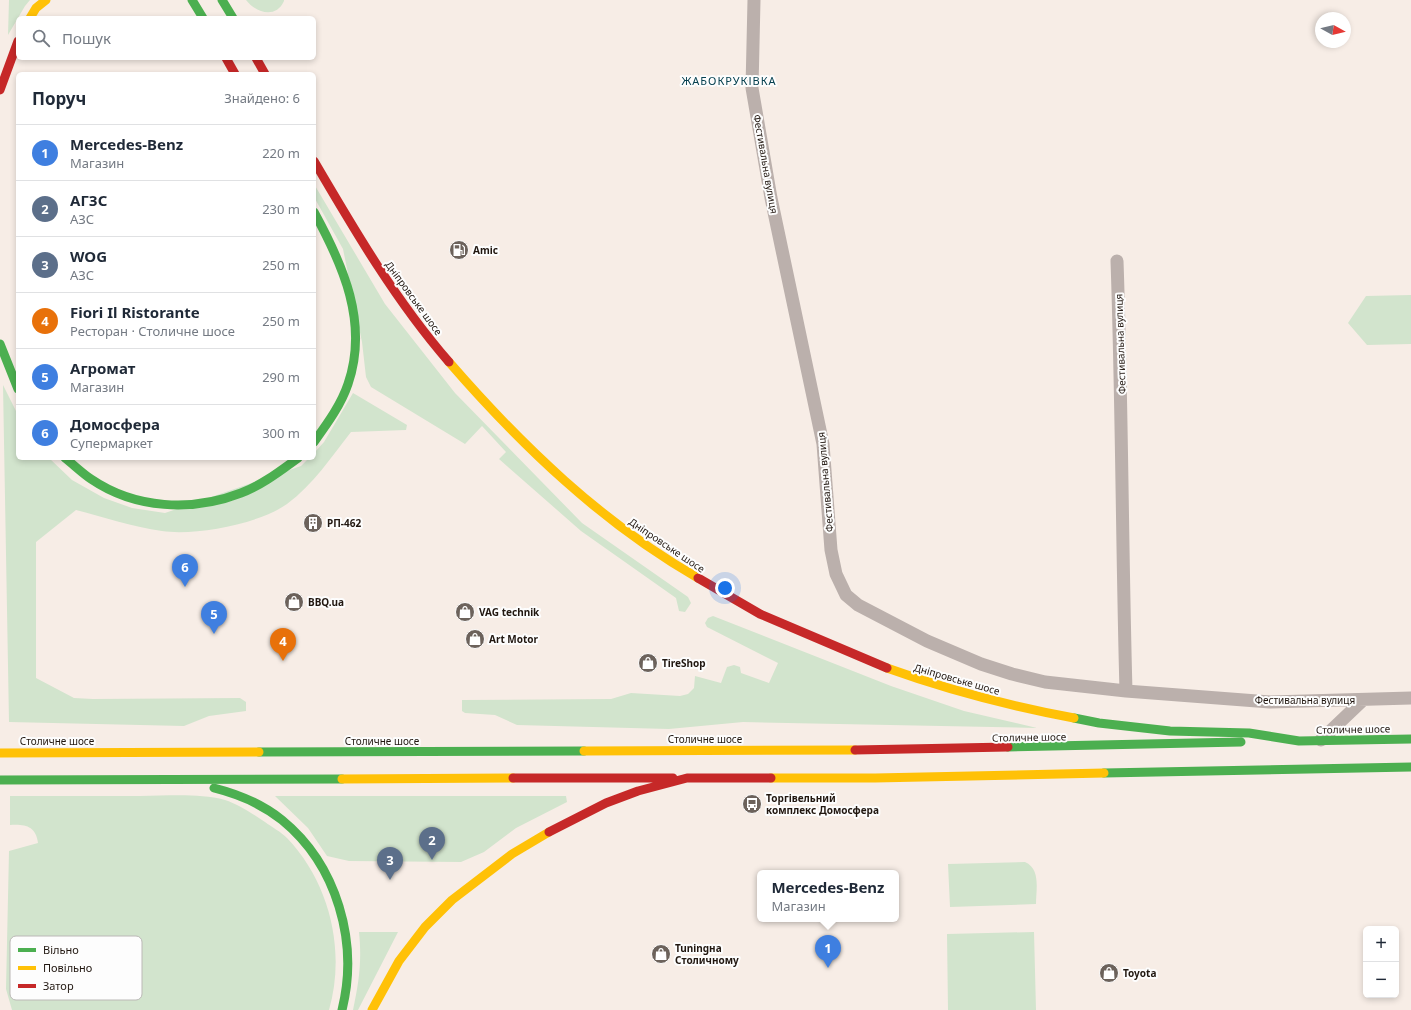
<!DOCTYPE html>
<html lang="uk">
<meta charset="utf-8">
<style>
:root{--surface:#fff;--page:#f6f6f7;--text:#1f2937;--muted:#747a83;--line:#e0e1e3;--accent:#111827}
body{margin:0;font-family:"Noto Sans",sans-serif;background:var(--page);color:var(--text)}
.controls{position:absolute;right:12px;bottom:12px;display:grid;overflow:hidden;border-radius:6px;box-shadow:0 2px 6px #0003}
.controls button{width:36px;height:36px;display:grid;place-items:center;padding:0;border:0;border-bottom:1px solid var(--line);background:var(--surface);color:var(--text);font:20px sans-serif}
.compass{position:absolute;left:1315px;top:12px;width:36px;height:36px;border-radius:50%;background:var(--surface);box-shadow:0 2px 6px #0003;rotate:98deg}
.you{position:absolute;left:725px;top:588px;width:14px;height:14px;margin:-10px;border:3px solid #fff;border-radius:50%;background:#1a73e8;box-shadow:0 0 0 6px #1a73e833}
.badge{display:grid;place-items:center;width:26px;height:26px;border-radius:50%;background:var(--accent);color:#fff;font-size:13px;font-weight:700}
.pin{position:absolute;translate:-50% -33px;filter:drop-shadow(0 1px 2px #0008)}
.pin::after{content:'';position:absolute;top:21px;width:14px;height:12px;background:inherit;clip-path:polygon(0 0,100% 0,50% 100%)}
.popup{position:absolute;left:757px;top:870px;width:142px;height:52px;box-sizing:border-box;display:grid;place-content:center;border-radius:6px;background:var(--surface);filter:drop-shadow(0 1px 3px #0005);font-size:13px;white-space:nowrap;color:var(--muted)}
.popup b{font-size:15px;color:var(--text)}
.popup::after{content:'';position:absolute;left:50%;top:100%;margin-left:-8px;border:8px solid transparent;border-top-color:var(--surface)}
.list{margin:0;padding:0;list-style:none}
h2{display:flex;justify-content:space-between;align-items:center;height:52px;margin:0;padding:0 16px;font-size:17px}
h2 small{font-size:13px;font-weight:400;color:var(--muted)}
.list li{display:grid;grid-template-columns:26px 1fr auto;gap:12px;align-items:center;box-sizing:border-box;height:56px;padding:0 16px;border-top:1px solid var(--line)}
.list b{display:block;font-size:15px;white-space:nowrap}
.list p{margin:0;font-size:13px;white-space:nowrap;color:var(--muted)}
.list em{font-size:13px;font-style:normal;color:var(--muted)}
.icon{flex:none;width:22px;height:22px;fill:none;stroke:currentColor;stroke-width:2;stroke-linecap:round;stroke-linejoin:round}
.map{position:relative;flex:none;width:1411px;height:1010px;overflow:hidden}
.search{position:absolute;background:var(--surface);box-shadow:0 2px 6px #0003;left:16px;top:16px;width:300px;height:44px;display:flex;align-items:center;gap:10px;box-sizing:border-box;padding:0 14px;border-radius:6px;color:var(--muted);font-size:15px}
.panel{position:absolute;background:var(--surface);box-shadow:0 2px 6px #0003;left:16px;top:72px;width:300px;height:388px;border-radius:6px}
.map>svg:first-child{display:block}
</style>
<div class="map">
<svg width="1411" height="1010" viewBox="0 0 1411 1010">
<rect width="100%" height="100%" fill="#f7ede6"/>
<path fill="#d2e4cd" d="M9,0H30L25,6L8,35Z
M246,0H284V1C276,19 256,13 246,0Z
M314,184L385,304L455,393L582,523L688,597L691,603L685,612L679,611L676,598L581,531L499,459L506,452L482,426L465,444L371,387L366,377L362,342L343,249L314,197Z
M1411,295V344L1367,345L1348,323L1366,296Z
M3,385L18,415V458H49L72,480L104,498L132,508L165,513L301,466L309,458H314V453L324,442L353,393L407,425L406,430L351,432C332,456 313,485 287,504C259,524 195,536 162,531C133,527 104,517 76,510L36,542V678L74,698L93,699L240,698L246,702V711L209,716L184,726L9,722Z
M713,616L891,686L964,711L1037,728L743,722L669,729L517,725L495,715L465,713L462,711V700L611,699L631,693L680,696L688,694L694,688L695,676L721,683L727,667L734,665L740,667L741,673L769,683L778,663L707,627L705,623L708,618Z
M10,796C53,796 97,796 140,796C168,796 198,793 225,800C238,804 253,814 265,822C272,827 281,832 287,838C330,883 346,951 329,1010H12L6,989L9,851L38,843C36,826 25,824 10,825Z
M275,796H566L567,802L516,828L484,852L461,862L349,861L327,856L308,828Z
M1025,862C1041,869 1036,890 1036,904L950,907L948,864Z
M359,932H398L358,1010H353C359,982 362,961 359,932Z
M1034,932L1036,1010H948L947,934Z"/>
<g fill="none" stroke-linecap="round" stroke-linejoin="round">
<path stroke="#bbb0ac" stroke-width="13" d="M754,0L752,88L771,198L823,444L831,550L836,574L846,595L858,605L927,641L981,664L1012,674L1045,682L1126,691L1270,702L1411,698
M1117,261C1122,404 1122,548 1126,691
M1321,740L1363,700"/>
<path stroke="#4caf50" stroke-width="9" d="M192,0L203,18
M222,0L233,18
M314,212C343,265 369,323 348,384C341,405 327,424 314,442
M0,344L18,389
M65,458C74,465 82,473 91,479C135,509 192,512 241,493C262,485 280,471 298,458
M1074,718L1099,723L1170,731L1249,733L1299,741L1411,739
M1008,747L1241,742
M259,752L584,751
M1104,773L1411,767
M0,780L342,779
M214,788C238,794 262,804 282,820C337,865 359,942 342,1010"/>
<path stroke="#ffc107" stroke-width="9" d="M30,18L36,8L46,0
M449,362C521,445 602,523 698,578
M887,668C948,690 1010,706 1074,718
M584,751L855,750
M0,753L259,752
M771,778H875L1104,773
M342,779L513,778
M372,1010L399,961L425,927L452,900L512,854L549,832"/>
<path stroke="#c62828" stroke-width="9" d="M226,58L235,74
M256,58L265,74
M0,90L18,41
M314,161C355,231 396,301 449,362
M698,578L760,614L887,668
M855,750L1008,747
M513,778H673
M549,832L606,803L638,791L687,778H771"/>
</g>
<defs>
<symbol id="fuel-disc" viewBox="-11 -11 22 22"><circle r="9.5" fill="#6c625b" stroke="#fdfdfd"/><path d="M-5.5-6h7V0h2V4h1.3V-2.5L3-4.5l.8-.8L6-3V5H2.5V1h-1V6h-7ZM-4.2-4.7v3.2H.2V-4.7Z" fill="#fff"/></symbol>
<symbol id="building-disc" viewBox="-11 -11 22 22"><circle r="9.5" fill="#6c625b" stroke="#fdfdfd"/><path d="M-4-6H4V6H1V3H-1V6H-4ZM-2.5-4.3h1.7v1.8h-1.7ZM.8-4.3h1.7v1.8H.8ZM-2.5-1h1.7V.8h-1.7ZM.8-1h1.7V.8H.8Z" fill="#fff"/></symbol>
<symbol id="shop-disc" viewBox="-11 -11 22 22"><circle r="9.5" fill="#6c625b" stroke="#fdfdfd"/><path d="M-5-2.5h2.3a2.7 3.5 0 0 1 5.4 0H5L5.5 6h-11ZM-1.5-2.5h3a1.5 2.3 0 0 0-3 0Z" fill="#fff"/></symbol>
<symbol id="bus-disc" viewBox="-11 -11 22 22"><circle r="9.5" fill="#6c625b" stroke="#fdfdfd"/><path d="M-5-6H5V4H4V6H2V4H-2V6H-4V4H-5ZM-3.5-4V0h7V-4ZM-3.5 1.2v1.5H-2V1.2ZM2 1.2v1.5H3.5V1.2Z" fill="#fff"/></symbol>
</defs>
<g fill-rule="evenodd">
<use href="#fuel-disc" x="448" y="239" width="22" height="22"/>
<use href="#building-disc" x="302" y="512" width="22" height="22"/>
<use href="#shop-disc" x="283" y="591" width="22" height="22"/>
<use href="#shop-disc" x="454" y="601" width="22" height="22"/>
<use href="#shop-disc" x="464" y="628" width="22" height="22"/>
<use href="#shop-disc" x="637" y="652" width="22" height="22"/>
<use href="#bus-disc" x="741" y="793" width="22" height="22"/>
<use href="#shop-disc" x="650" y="943" width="22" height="22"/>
<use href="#shop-disc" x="1098" y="962" width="22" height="22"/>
</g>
<g text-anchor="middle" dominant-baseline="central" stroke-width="4" stroke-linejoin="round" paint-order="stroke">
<g font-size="10" fill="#211710" stroke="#fdfdfd">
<text transform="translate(766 164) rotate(80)">Фестивальна вулиця</text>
<text transform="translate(414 298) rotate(54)">Дніпровське шосе</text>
<text transform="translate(1120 344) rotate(-92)">Фестивальна вулиця</text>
<text transform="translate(825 482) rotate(-95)">Фестивальна вулиця</text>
<text transform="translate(667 545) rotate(34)">Дніпровське шосе</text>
<text transform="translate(957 679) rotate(16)">Дніпровське шосе</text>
<text x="1305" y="700">Фестивальна вулиця</text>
<text transform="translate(1353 729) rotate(-1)">Столичне шосе</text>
<text transform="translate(1029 737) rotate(-1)">Столичне шосе</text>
<text x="705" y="739">Столичне шосе</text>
<text x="57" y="741">Столичне шосе</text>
<text x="382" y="741">Столичне шосе</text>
</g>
<g font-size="10" font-weight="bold" fill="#211710" stroke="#fdfdfd" text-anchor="start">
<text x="473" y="250">Amic</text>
<text x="327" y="523">РП-462</text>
<text x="308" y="602">BBQ.ua</text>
<text x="479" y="612">VAG technik</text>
<text x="489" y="639">Art Motor</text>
<text x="662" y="663">TireShop</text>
<text x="766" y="798">Торгівельний<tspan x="766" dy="12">комплекс Домосфера</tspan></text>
<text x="675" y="948">Tuningна<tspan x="675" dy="12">Столичному</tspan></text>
<text x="1123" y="973">Toyota</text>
</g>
<g font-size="11" letter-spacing="1" fill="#06404f" stroke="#fdfdfd">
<text x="729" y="80">ЖАБОКРУКІВКА</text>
</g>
</g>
<rect x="10" y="936" width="132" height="64" rx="6" fill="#fdfdfd" stroke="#bbb8b6" stroke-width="1"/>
<rect x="18" y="948" width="18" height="4" fill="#4caf50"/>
<rect x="18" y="966" width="18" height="4" fill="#ffc107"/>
<rect x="18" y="984" width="18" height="4" fill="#c62828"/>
<g font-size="11" fill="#211710">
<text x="43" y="954">Вільно</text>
<text x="43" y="972">Повільно</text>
<text x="43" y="990">Затор</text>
</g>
</svg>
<div class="controls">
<button>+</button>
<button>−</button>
</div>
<svg class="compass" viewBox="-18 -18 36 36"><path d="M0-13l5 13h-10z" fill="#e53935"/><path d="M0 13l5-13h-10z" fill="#747a83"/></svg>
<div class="you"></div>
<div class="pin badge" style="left:828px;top:968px;background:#3f7fe0">1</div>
<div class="popup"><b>Mercedes-Benz</b>Магазин</div>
<div class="pin badge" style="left:432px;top:860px;background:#5c6f8a">2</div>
<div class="pin badge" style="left:390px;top:880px;background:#5c6f8a">3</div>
<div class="pin badge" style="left:283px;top:661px;background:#e8710a">4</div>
<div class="pin badge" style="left:214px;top:634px;background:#3f7fe0">5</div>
<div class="pin badge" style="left:185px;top:587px;background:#3f7fe0">6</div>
<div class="search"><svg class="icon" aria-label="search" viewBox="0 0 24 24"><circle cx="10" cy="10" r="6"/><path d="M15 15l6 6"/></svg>Пошук</div>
<section class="panel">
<h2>Поруч<small>Знайдено: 6</small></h2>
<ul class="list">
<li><span class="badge" style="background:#3f7fe0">1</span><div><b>Mercedes-Benz</b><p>Магазин</p></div><em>220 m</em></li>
<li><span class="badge" style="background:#5c6f8a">2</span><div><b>АГЗС</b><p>АЗС</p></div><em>230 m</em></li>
<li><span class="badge" style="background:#5c6f8a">3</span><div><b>WOG</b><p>АЗС</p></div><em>250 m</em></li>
<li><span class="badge" style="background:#e8710a">4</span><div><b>Fiori Il Ristorante</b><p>Ресторан · Столичне шосе</p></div><em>250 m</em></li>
<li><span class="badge" style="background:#3f7fe0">5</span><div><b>Агромат</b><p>Магазин</p></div><em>290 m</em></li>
<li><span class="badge" style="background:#3f7fe0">6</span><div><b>Домосфера</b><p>Супермаркет</p></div><em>300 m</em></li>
</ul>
</section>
</div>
